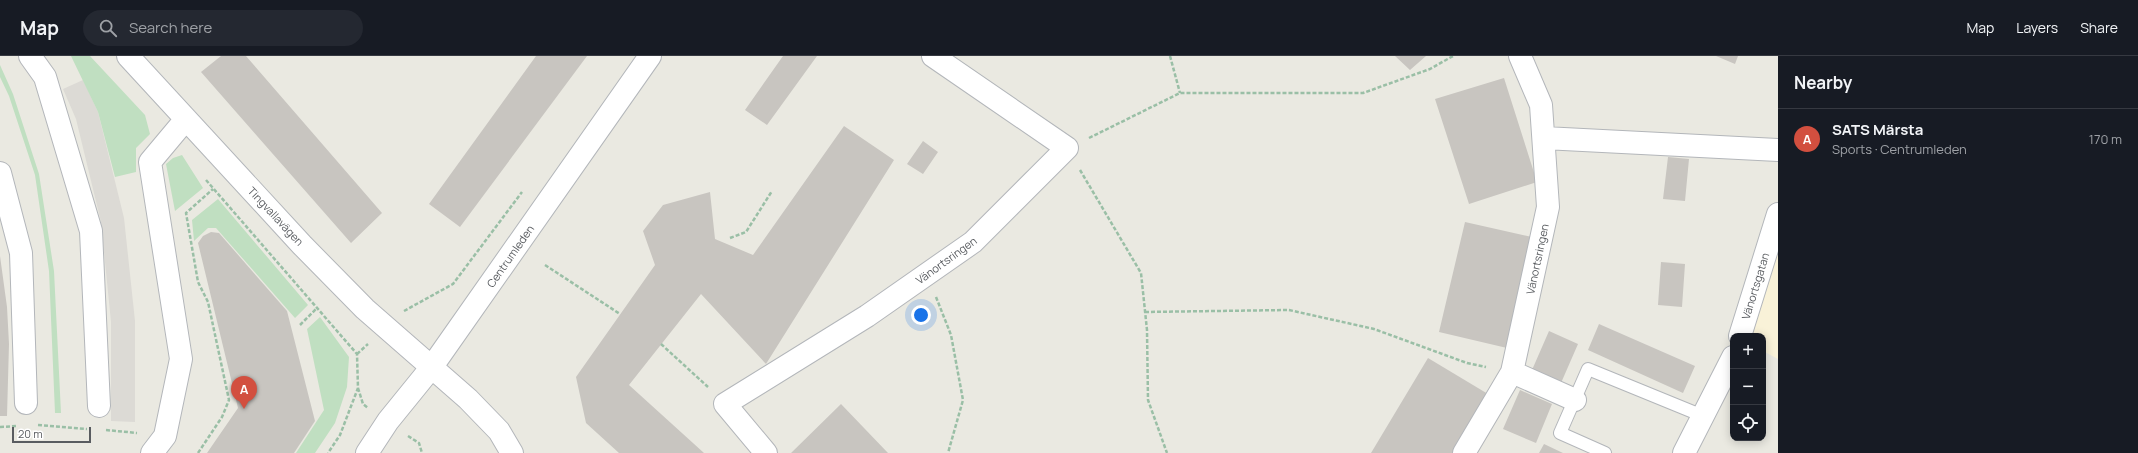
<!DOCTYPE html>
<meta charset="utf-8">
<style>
:root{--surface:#171b24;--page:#242831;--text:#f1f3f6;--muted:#9ea1a6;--line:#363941;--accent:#d24f3f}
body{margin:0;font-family:Manrope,sans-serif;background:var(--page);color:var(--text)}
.controls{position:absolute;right:12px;bottom:12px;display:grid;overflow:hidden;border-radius:8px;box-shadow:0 2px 10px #0003}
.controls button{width:36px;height:36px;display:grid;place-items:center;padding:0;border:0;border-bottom:1px solid var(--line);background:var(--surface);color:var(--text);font:20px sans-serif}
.scale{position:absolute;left:12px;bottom:10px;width:79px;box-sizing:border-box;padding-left:4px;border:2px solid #595c60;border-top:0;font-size:11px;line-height:14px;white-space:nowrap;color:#595c60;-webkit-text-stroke:3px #fff;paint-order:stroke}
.you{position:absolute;left:921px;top:259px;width:14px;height:14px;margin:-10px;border:3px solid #fff;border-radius:50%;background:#1a73e8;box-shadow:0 0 0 6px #1a73e833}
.badge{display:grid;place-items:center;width:26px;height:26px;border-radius:50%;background:var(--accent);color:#fff;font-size:13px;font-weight:700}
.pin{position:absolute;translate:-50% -33px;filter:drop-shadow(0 1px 2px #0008)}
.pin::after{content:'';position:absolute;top:21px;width:14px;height:12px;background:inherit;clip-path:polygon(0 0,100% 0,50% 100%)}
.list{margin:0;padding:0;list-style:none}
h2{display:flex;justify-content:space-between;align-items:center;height:52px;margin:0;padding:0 16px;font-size:17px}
h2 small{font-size:13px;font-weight:400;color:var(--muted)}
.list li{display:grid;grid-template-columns:26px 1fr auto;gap:12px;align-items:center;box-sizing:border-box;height:60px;padding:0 16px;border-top:1px solid var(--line)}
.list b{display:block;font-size:15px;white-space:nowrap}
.list p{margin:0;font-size:13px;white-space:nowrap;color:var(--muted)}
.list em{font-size:13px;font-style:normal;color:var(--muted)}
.icon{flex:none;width:22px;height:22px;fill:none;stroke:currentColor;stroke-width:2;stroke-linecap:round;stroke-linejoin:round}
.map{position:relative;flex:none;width:1778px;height:397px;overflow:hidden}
header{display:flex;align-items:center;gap:24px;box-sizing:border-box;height:56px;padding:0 20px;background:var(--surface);border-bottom:1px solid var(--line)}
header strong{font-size:19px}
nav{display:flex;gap:22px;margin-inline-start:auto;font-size:14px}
.search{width:280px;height:36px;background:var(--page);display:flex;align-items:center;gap:10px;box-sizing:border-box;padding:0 14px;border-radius:22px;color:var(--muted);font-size:15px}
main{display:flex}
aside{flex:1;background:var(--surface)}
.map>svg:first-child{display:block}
</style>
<header>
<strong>Map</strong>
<div class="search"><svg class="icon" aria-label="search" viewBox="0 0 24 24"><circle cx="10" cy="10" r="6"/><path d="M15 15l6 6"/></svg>Search here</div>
<nav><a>Map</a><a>Layers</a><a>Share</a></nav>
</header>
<main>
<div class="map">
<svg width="1778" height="397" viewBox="0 0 1778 397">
<rect width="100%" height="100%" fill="#eae9e1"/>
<path fill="#f9f2d8" d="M1778,197V303L1763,295V280H1752Z"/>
<path fill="#dcdad5" d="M83,24L98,56L124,162L135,265V366L111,365V266L101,166L76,63L63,33Z"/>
<path fill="#c0dfc1" d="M71,0H90L145,59L150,78L136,92V116L115,121L98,56Z
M0,9L13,38L39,118L54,215L61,357H55L49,215L35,119L9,40L0,21Z
M182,99L203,132L175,155L166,108L173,102Z
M218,143L308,249L295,262L216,172H208L194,185L192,164Z
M320,261L349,301L347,331L335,367L315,397H296L324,354L307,273Z"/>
<path fill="#c8c5c0" d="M221,0H246L382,157L351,187L201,16Z
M536,0H587L460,171L429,148Z
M783,0H817L767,69L745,54Z
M1395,0H1426L1410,14Z
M1716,0H1738L1735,8Z
M1504,22L1537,126L1469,148L1435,43Z
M844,70L894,104L766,308L701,238L629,329L704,397H619L586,367L576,321L655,209L643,175L663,149L710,136L715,183L753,199Z
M923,85L938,96L923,118L907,108Z
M1668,101L1689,103L1685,145L1663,143Z
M1465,166L1532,181L1507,292L1439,276Z
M211,176L219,177L287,255L315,365L294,397H207L238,352L198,187L203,180Z
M0,200L7,251L9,288L7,360H0Z
M1661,206L1685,208L1682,251L1658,249Z
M1599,268L1695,310L1683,337L1588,294Z
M1549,275L1578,288L1561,327L1532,314Z
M1428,302L1488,338L1452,397H1371Z
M1520,334L1552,348L1536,387L1503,373Z
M841,348L888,397H791Z
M1544,388L1563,397H1539Z"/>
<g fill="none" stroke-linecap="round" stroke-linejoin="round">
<defs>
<path id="lane" d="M1605,397L1560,377L1588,313L1703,360"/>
<path id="street" d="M30,0L45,21L91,175L99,350
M128,0L302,189L365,253L468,343L499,375L512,397
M1544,82L1778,94
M0,117L21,197L26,347
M1740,280L1778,158
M1512,316L1575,344
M152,397L165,380L181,303L150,106L186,63
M367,397L388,365L431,312L650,0
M766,397L725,348L867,260L973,186L1067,92L933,0
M1464,397L1512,316L1548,151L1541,49L1520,0
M1684,397L1733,301"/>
</defs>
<use href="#lane" stroke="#b3b6ba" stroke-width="14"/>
<use href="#street" stroke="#b3b6ba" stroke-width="24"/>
<path stroke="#9abfa6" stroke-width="2.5" stroke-dasharray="4 2" stroke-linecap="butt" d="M1170,0L1180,37
M1089,82L1180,37H1363L1430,13L1453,0
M1080,114L1141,217L1147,274L1148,344L1167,397
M206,124L357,298L358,332L340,379L328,397
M730,182L746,176L772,135
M545,209L620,258
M936,241L951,279L963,344L948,397
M404,255L453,228L522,136
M1145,256L1289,254L1374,273L1467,307L1486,311
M300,269L317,252
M661,288L708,331
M357,298L368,288
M358,332L363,348L368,352
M38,369L87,373
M0,371L18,370
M106,374L137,377
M408,380L419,387L422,397
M198,397L222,361L229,344L208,246L198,226L186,157L213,133"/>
<use href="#lane" stroke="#fff" stroke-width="12"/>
<use href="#street" stroke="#fff" stroke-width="22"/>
</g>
<g text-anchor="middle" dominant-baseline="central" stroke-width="3" stroke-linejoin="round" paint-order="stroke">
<g font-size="11" fill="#595c60" stroke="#fff">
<text transform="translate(276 160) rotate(47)">Tingvallavägen</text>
<text transform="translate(510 200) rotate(-55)">Centrumleden</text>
<text transform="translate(1537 203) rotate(-78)">Vänortsringen</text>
<text transform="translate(946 204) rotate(-36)">Vänortsringen</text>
<text transform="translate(1755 230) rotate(-73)">Vänortsgatan</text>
</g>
</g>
</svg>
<div class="controls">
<button>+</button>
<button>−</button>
<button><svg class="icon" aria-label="locate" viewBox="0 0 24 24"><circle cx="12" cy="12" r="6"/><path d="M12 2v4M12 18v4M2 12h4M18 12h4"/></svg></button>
</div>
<div class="scale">20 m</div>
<div class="you"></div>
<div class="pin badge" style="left:244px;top:353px">A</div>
</div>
<aside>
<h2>Nearby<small></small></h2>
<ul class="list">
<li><span class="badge">A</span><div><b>SATS Märsta</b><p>Sports · Centrumleden</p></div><em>170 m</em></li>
</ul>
</aside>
</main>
